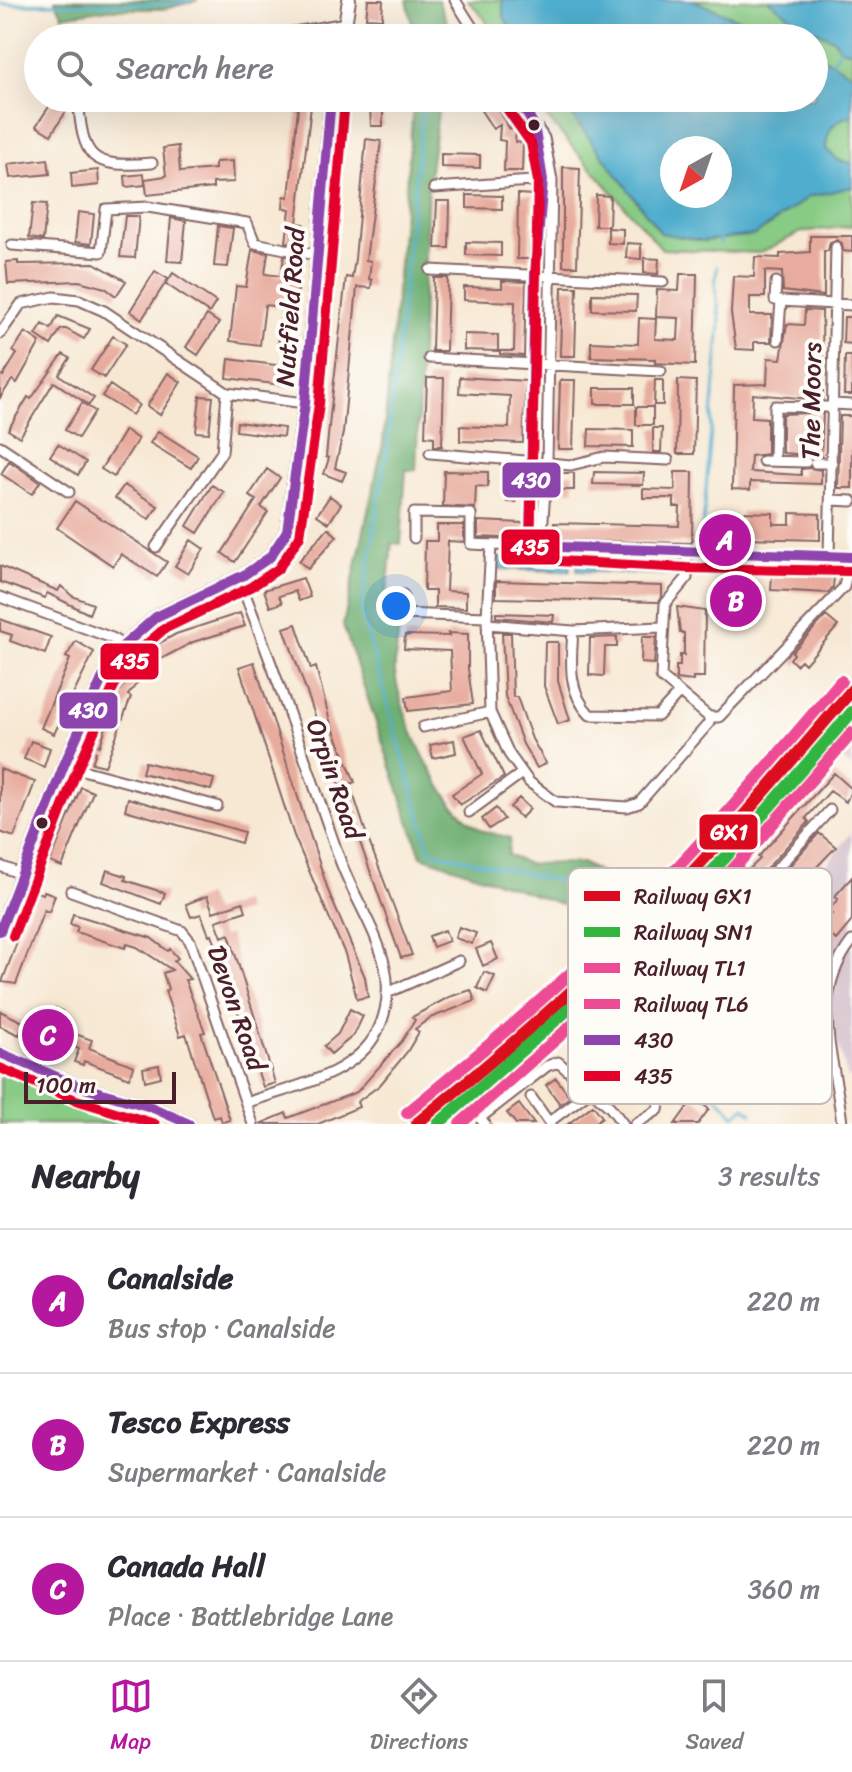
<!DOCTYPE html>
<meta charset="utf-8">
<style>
:root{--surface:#fff;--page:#f7f7f7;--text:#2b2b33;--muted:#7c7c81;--line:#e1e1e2;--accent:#b5179e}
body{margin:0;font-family:Sriracha,sans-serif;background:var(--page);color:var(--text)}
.compass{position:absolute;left:660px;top:136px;width:72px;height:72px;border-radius:50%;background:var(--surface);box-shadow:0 8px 32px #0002;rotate:220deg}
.scale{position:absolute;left:24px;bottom:20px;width:152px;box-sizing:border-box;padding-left:8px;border:4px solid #4a1f2b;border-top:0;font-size:22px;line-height:28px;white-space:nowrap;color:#4a1f2b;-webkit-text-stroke:6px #fdfcf7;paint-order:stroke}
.you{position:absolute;left:396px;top:606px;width:28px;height:28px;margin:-20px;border:6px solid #fff;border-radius:50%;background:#1a73e8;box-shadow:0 0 0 12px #1a73e833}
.badge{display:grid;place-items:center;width:52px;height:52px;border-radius:50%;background:var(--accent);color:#fff;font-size:26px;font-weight:700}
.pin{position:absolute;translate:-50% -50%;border:4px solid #fff;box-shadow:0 2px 8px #0006}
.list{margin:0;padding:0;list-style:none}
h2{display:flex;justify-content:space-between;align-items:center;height:104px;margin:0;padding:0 32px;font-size:34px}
h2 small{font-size:26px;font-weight:400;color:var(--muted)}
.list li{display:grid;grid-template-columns:52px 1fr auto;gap:24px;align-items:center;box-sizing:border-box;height:144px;padding:0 32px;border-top:2px solid var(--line)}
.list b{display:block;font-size:30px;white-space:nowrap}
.list p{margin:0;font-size:26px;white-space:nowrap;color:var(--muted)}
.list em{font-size:26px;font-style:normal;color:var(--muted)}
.icon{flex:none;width:44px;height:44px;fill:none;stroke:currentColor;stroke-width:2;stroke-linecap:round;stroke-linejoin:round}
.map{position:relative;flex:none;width:852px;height:1124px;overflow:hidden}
.search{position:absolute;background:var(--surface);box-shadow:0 8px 32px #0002;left:24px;right:24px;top:24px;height:88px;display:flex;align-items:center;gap:20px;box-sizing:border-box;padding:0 28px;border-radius:44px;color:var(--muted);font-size:30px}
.sheet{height:536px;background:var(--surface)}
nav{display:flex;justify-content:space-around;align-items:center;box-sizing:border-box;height:112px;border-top:2px solid var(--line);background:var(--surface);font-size:22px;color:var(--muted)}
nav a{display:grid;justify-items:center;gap:4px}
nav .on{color:var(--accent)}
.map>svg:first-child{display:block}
</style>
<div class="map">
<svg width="852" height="1124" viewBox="0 0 852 1124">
<rect width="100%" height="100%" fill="#fdfcf7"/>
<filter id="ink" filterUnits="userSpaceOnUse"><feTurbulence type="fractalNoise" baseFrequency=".0125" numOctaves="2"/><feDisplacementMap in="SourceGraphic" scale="16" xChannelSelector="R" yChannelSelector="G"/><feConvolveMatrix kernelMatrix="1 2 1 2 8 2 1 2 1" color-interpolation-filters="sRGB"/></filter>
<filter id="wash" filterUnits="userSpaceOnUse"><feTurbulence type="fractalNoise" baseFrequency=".006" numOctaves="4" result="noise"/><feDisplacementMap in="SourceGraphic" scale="32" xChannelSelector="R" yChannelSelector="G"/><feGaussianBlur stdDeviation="1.8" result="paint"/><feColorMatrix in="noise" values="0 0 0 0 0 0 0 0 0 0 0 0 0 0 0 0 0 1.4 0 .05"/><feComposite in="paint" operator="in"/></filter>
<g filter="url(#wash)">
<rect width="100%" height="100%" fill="#f7e8d3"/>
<path fill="#d1bdc9" d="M852,718V768L828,745Z
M852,832V1076L848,1078L830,1016L794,984L805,918L822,885L823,869Z"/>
<path fill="#88cb84" stroke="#697558" stroke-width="2" fill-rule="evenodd" d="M468,0H852V226L801,232L760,253L662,249L530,98H814V38H493L485,19ZM672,148H720V196H672Z
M0,1065L155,1124H0Z"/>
<path fill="#6eaf72" stroke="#5c674e" stroke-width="2" d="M55,0H198L165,9H108L63,16Z
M407,0H438L450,30L449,38H415Z
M414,98H440L428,185L416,470H406L401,544L392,543L384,625L399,628C398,642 394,658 395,672C400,717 440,804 480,829C488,834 501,835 510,838L508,855L528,864L582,863L635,892L605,919L421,856L343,625L383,443Z"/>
<path fill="#4fadcd" stroke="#4c667c" stroke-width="2" fill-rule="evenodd" d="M502,0H693L783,38H516L504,17Z
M768,0H852V52L840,49L834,39L800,24Z
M814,52L852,74V117C834,116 826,134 826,149L838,160L852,163V187L809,197L755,235L703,241L661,233L559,98H814ZM720,148V196H672V148Z
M496,558L570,560V571L496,569Z
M577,560L680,564V575L577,571Z"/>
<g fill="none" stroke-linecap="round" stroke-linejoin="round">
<path stroke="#4fadcd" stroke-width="3" d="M0,4H170L191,0
M832,62L840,49
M424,98L387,449L361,612L430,851L626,897
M719,238L720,243
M702,538L720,322L715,284L717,267
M630,901L626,897L644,877
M628,1007C632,1020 640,1022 647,1031C673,1063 709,1085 735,1116L745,1107L752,1113"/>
</g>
<g id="blocks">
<path fill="#e8ac9e" d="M368,0H383L382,19L366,18Z
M55,98H68L63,107L67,110L51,135L36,126Z
M295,98H312L297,223L304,224L302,245L286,242L290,209L283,208L284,196L289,197L298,108H295Z
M473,98H490L510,129L516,130L515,142L523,143L522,171H504L505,141L499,140L500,125L493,129Z
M370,106H383V126H371Z
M366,139L381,141L366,260L371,261L369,279L372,280L371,288L357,287L343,433L335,468L346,472L342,481L324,474L329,458L326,457L330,416L346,277L352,278L355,259Z
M178,146L180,172L215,169V162L233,161L234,182L213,183V188L147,195L145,179L166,176L163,148Z
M441,154L480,155V168L441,167Z
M48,159L50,174L10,178L8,164Z
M563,167L580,168L577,266H563Z
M98,170L99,185L72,188L71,173Z
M144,174L145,185L126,187L125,176Z
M518,194L532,195L529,259H517Z
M467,195L502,196V209L467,208Z
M596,195L610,196L609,226H595Z
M437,201H450L449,248H435Z
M33,203L47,204L43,240L29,238Z
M78,212L94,214L91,244L75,242Z
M125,216H139L135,258L120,257Z
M171,218L186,221L182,262L167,261Z
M218,226L233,228L228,267L214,266Z
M608,228L623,229V244L608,243Z
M810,236H852V252L843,251L842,243L837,240L830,242L828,251H824V296L783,291L782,272L765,271V297H750V315H772L771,342H754V350L736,349L731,313L733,276L754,277L755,257L780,258V254L810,252Z
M466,242L501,243V256L466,255Z
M627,243L641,244V259L626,258Z
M252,250L268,253L265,274L281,276L284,256L300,260L293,350L278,348L282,307L265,305L260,345L230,341L236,286L246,287Z
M644,258L659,259L658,274L644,273Z
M18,261V264L94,263L126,281L116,296L105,288L79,281L8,284L6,262Z
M155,271L168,279L142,319L130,311Z
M173,273L216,302L209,313L166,284Z
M680,274H697L695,365L655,363V359L591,357V342L638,344L639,318L656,319L655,339L678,340L679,318L656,317L657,290L679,291Z
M434,278H448L446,351H432Z
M502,281L526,282L524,356L500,354V351H514L515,302L464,300V287L502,288Z
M562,287H577L575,356H560Z
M592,294L637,295L636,311L592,310Z
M805,310L822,311L823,400L753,394L752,417L767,418V454L751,456L750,472L801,475V469L810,468L821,470V484L750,482V490L732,489L734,385L767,384L768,358L781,359L787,324L804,325Z
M207,315L219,323L198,355L186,347Z
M58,316L90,329L84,339L66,329H61L51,345L36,335L43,324L51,329Z
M844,317H852V344L843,343Z
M25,332L40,342L17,383L12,380L0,398V374L3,376L17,354L13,351Z
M464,334L498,335V351L464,350Z
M113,336L126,344L104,378L91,370Z
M63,354L70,358L59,375L94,398L89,405L54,382L20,437L8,430L28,397L31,399Z
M845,356H852V395H844Z
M229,359L291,367L289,386L227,378Z
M168,373L181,382L160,415L147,406Z
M460,377L526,381L523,443L460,441V426L509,428L510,396L459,393Z
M427,378H444L442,446H434V437L425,436Z
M560,380H575L573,449H558Z
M655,380H663V405H654Z
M678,380L696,381L694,454H677Z
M110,385L139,405L132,415L102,396Z
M595,388H634V404H595Z
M200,396L213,397L209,433L196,432Z
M82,403L95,411L78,438L65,430Z
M636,407H653V425H636Z
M812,413L823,414L821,456L782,453V414Z
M840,416H852V488H838Z
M237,422L284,428L283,437L236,431Z
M653,428H662L661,452H653Z
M589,429L633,430V447L588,446Z
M125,430L138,439L114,477L101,469Z
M158,431L198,456L191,468L150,443Z
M58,444L86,462L78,475L50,456Z
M9,461L40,482L32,494L1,474Z
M509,467L524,469V488H517L516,502H507L505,471H509Z
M267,469L280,478L261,507L268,512L235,562L222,553L256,500L249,496Z
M444,471L488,472V487L476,486L475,508L443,506Z
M594,472L644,473L643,485L593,484Z
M675,472H693L692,543L553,540L554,523L679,526L680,507H674V498H643V489L675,490Z
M557,473H574V490H556Z
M124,485L158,506L149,519L115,498Z
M212,485L224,492L198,533L187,526Z
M330,496L341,504L329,523L317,515Z
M75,501L167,562L157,577L121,554L113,566L57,528Z
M742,512L773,513V524H790V513L820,514V540L742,538Z
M478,521L523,523V539L478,537Z
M437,525H464V542L448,541L446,591L466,592V608L435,607V591H424L425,541H437Z
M328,528L337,536L308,569L299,561Z
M191,540L204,549L188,574L175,566Z
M773,563L835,566L833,587L828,593L771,590Z
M0,566L58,591L61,586L72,596L93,604L89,614L47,593L45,598L0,582Z
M303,578L310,597L299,601L295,591L279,596L282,603L270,607L264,590Z
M496,581L662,586V596L658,602L496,598Z
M677,607L705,611L704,677H693V681L676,679V666H680V655H684V633H680Z
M240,613L245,626L193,642L140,670L144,674L128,695L131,697L105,766L92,763L96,752L82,746L84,741L100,746L115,698L132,674L127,676L139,662L136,656L176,634Z
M496,613L554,615L553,622L496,617Z
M826,616L838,626L805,664L801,660L796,665L790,659L794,654L792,652Z
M0,619L51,637L45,654L10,641L12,635L0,631Z
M296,624L311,669L316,667L330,721L355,782L350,784L367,836L412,955L401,958L284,628Z
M448,633L468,634V669L473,704L408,711L406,697L452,691L450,651L404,649L405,635L449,636Z
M502,633H511L513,697H517L532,739L546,763L537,768L523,744L505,696Z
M617,637V647H605L604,676L589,675L590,638Z
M642,637H656L654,664L641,663Z
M76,641L94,652L54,734L41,728L70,659L66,657Z
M545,642H558V681L570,720L558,724L544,686Z
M254,662L329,893L365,977L368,997L357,999L345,954L294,836L239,667Z
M481,730L504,777L460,805L452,794L482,774L464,736Z
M454,740L456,753L433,758L430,745Z
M31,741L50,748L44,767L24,759Z
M145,762L214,779L211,790L142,773Z
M0,769L35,782L14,837L0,832Z
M834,773L852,789L846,802L830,791L806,818L809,822L730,909L723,926L694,952L697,956L675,979L673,976L655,992L641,980L713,916L726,902L721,896L760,859L758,857Z
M81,787L93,792L62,867L50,862Z
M128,798L244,832L241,843L125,810Z
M519,798L530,809L521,818L510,807Z
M496,808L504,819L489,829L482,819Z
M819,833L836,847L783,902L790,908L785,914L800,926L787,942L796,952L789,958L798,969L789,976L772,954L766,959L740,931L760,915L752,908Z
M107,870L126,876L125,880L165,893L161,904L103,882Z
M852,877V921L836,940L822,928L832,914L828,911L838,899L834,897Z
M44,891L55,895L49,912L44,910L16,984L2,982L36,892L43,894Z
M207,896L213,912L243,902L246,911L216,921L222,937L229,934L275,1083L263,1087L212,934L209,935L201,914L191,917L186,904Z
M73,914L151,938L168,951L170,949L178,958L174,961L190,979L185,980L205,1032L201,1033L230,1120L222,1122L220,1116L213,1118L186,1034L180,1036L165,991L168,989L163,973L172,970L137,947L127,944L125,948L76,932L78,927L70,924Z
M459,927L476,933L472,944L455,938Z
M445,930L449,941L433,947L429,936Z
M491,943L498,959L483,966L476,949Z
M484,972L495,976L487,993L477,988Z
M471,990L475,1001L430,1018L415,1029L419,1032L407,1052L380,1085L357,1102L359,1107L318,1124H260L286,1113L288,1118L357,1092L402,1041L415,1020L412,1017L449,997Z
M55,1008L62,1011L56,1027L92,1040L89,1048L134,1066L129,1078L84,1061L83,1065L74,1062L79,1049L49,1037L45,1047L34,1042L43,1022L48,1024Z
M350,1009L363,1016L354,1035L331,1054L324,1046L338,1034Z
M0,1011L25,1023L19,1035L0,1026Z
M159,1065L161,1077L145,1081L143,1068Z
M556,1078L570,1097L560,1104L546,1085Z
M694,1098L709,1109L698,1124H675Z
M519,1104L534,1124H516L507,1113Z
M593,1105L602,1117L593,1124H568Z"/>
</g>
</g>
<g filter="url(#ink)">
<use href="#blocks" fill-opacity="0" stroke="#876566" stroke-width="2"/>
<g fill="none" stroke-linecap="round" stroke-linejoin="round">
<defs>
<path id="street" d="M455,0L479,38
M260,38L346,23
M78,98C83,160 90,168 152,163
M517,98L544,138L552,180L547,463L541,546
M434,188L546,180
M12,245L101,252L106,209L148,207L247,223L255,243L315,255
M430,270L663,282
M776,282L775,300L781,301
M0,334L21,304L54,297L79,300L104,311L227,393L305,403
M778,340L781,301L852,305
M429,358L661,371
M833,404L852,405
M817,407H833
M0,446L69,492
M430,453L571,465L604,457L668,460
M763,461L806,462
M774,461L775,406L808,407
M815,463H832
M831,500L852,501
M414,538V513L471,514V544C598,549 725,555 852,557
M530,546L535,274L543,180L535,131
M156,547L222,452L227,393
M687,554V578L665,604L661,677L709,717H719L844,587L850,557
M829,556L836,247
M239,579C276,671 307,766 340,860C353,896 377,930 385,967C390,989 387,1013 377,1032C354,1077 289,1087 246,1103
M403,595L400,614L487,617L491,545
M0,597L112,638L123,646
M487,617L490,712L509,754L529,782L556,802L627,807L639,803L709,723V717
M487,624L573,631L661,627
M573,631C571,661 567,691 590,715L658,716L679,693
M423,727L490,712
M64,765L217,806
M469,812L522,773
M0,866L21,874
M71,891L182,931L190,941L253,1124
M729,949L730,929L736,914L830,810
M387,993L459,961
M574,1076L586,1059L590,1033L623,999C660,996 722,1061 749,1085L778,1082L812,1036L793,1016L795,1000L751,958L729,949C702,963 685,989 666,1013
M531,1097L550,1124
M549,1122L589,1092
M485,1124L480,1118L547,1066L558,1062L610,1107L623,1124
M635,1124L658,1110L660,1100L671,1085L687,1097
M842,1124C836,1060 807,998 852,941"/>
<path id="secondary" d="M343,38L349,0
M0,931L64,765L102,679L123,646L156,617L244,575L270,557L287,531L305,403L331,98
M0,1053L81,1087L151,1107L189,1124"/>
</defs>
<use href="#street" stroke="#876566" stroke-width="13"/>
<use href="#secondary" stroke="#876566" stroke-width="16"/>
<use href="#street" stroke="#fff" stroke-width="9"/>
<use href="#secondary" stroke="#fff" stroke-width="12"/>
<defs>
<path id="bus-1" d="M517,98L534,125L543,180L535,274L530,546L852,557
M0,931L64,765L102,679L123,646L156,617L244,575L270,557L287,531L305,403L331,98
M0,1053L81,1087L151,1107L189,1124"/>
<path id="bus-2" d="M505,106L531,143L538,181L530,554L540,560L686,568L851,571
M13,936L77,770L114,686L134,655L164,629L251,587L278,569L300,536L319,404L345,99
M0,1068L76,1100L155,1124"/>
</defs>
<use href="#bus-1" stroke="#fdfcf7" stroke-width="16"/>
<use href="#bus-2" stroke="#fdfcf7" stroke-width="16"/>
<use href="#bus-1" stroke="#8e44ad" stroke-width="10"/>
<use href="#bus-2" stroke="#e4002b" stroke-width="10"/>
<defs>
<path id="rail-1" d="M416,1124C488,1065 560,1004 627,939C707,861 779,775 852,690"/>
<path id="rail-2" d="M438,1124L637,949L725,858L852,712"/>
<path id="rail-3" d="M407,1113C479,1054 551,994 617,929C697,851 769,765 841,681"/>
<path id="rail-4" d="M460,1124L647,959L735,867L852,733"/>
</defs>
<use href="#rail-1" stroke="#fdfcf7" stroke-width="18"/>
<use href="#rail-2" stroke="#fdfcf7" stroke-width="18"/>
<use href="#rail-3" stroke="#fdfcf7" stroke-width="18"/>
<use href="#rail-4" stroke="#fdfcf7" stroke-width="18"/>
<use href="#rail-1" stroke="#dc0a1e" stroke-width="12"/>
<use href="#rail-2" stroke="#33b540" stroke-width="12"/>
<use href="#rail-3" stroke="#ee4b95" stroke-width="12"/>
<use href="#rail-4" stroke="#ee4b95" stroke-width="12"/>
</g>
</g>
<g fill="#4a1f2b" stroke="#fdfcf7" stroke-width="3">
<circle cx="534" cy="125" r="7"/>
<circle cx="42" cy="823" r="7"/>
</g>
<g text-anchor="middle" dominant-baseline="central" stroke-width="8" stroke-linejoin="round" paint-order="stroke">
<g font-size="26" fill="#4a1f2b" stroke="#fdfcf7">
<text transform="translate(290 307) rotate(-86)">Nutfield Road</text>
<text transform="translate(811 401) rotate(-89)">The Moors</text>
<text transform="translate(335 779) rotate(71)">Orpin Road</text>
<text transform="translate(237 1008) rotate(71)">Devon Road</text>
</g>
</g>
<rect x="568" y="868" width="264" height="236" rx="12" fill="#fdfcf7" stroke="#c7baba" stroke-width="2"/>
<rect x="584" y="891" width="36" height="10" fill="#dc0a1e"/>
<rect x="584" y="927" width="36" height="10" fill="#33b540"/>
<rect x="584" y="963" width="36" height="10" fill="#ee4b95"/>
<rect x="584" y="999" width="36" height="10" fill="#ee4b95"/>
<rect x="584" y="1035" width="36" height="10" fill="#8e44ad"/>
<rect x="584" y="1071" width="36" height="10" fill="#e4002b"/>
<g font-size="22" fill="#4a1f2b">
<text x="634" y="904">Railway GX1</text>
<text x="634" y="940">Railway SN1</text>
<text x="634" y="976">Railway TL1</text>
<text x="634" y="1012">Railway TL6</text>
<text x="634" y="1048">430</text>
<text x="634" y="1084">435</text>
</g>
<g stroke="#fdfcf7" stroke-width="3">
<rect x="501" y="461" width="61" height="38" rx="8" fill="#8e44ad"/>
<rect x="500" y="528" width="61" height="38" rx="8" fill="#e4002b"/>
<rect x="99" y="642" width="61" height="39" rx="8" fill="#e4002b"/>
<rect x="58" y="691" width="61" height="39" rx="8" fill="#8e44ad"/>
<rect x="698" y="813" width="61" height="38" rx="8" fill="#dc0a1e"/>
</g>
<g font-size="22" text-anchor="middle" font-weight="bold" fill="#fff">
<text x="531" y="488">430</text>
<text x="530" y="555">435</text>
<text x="130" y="669">435</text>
<text x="88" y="718">430</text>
<text x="729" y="840">GX1</text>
</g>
</svg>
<svg class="compass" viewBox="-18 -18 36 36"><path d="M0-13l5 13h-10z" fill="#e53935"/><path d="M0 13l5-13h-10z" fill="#7c7c81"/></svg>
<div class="scale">100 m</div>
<div class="you"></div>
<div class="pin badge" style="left:725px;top:540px">A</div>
<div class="pin badge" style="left:736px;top:601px">B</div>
<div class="pin badge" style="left:48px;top:1035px">C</div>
<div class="search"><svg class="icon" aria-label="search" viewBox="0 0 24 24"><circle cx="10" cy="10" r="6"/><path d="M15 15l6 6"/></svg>Search here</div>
</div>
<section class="sheet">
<h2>Nearby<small>3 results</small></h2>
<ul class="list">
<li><span class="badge">A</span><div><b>Canalside</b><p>Bus stop · Canalside</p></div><em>220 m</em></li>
<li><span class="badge">B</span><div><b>Tesco Express</b><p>Supermarket · Canalside</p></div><em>220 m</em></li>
<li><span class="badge">C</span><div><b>Canada Hall</b><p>Place · Battlebridge Lane</p></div><em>360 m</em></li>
</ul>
</section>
<nav>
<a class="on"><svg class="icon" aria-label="map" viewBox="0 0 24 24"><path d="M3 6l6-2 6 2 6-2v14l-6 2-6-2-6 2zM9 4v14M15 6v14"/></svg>Map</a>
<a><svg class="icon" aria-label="directions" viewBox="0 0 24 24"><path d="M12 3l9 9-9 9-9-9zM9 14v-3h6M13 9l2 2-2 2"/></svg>Directions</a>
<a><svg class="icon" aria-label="saved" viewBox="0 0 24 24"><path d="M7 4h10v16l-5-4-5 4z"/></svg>Saved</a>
</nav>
